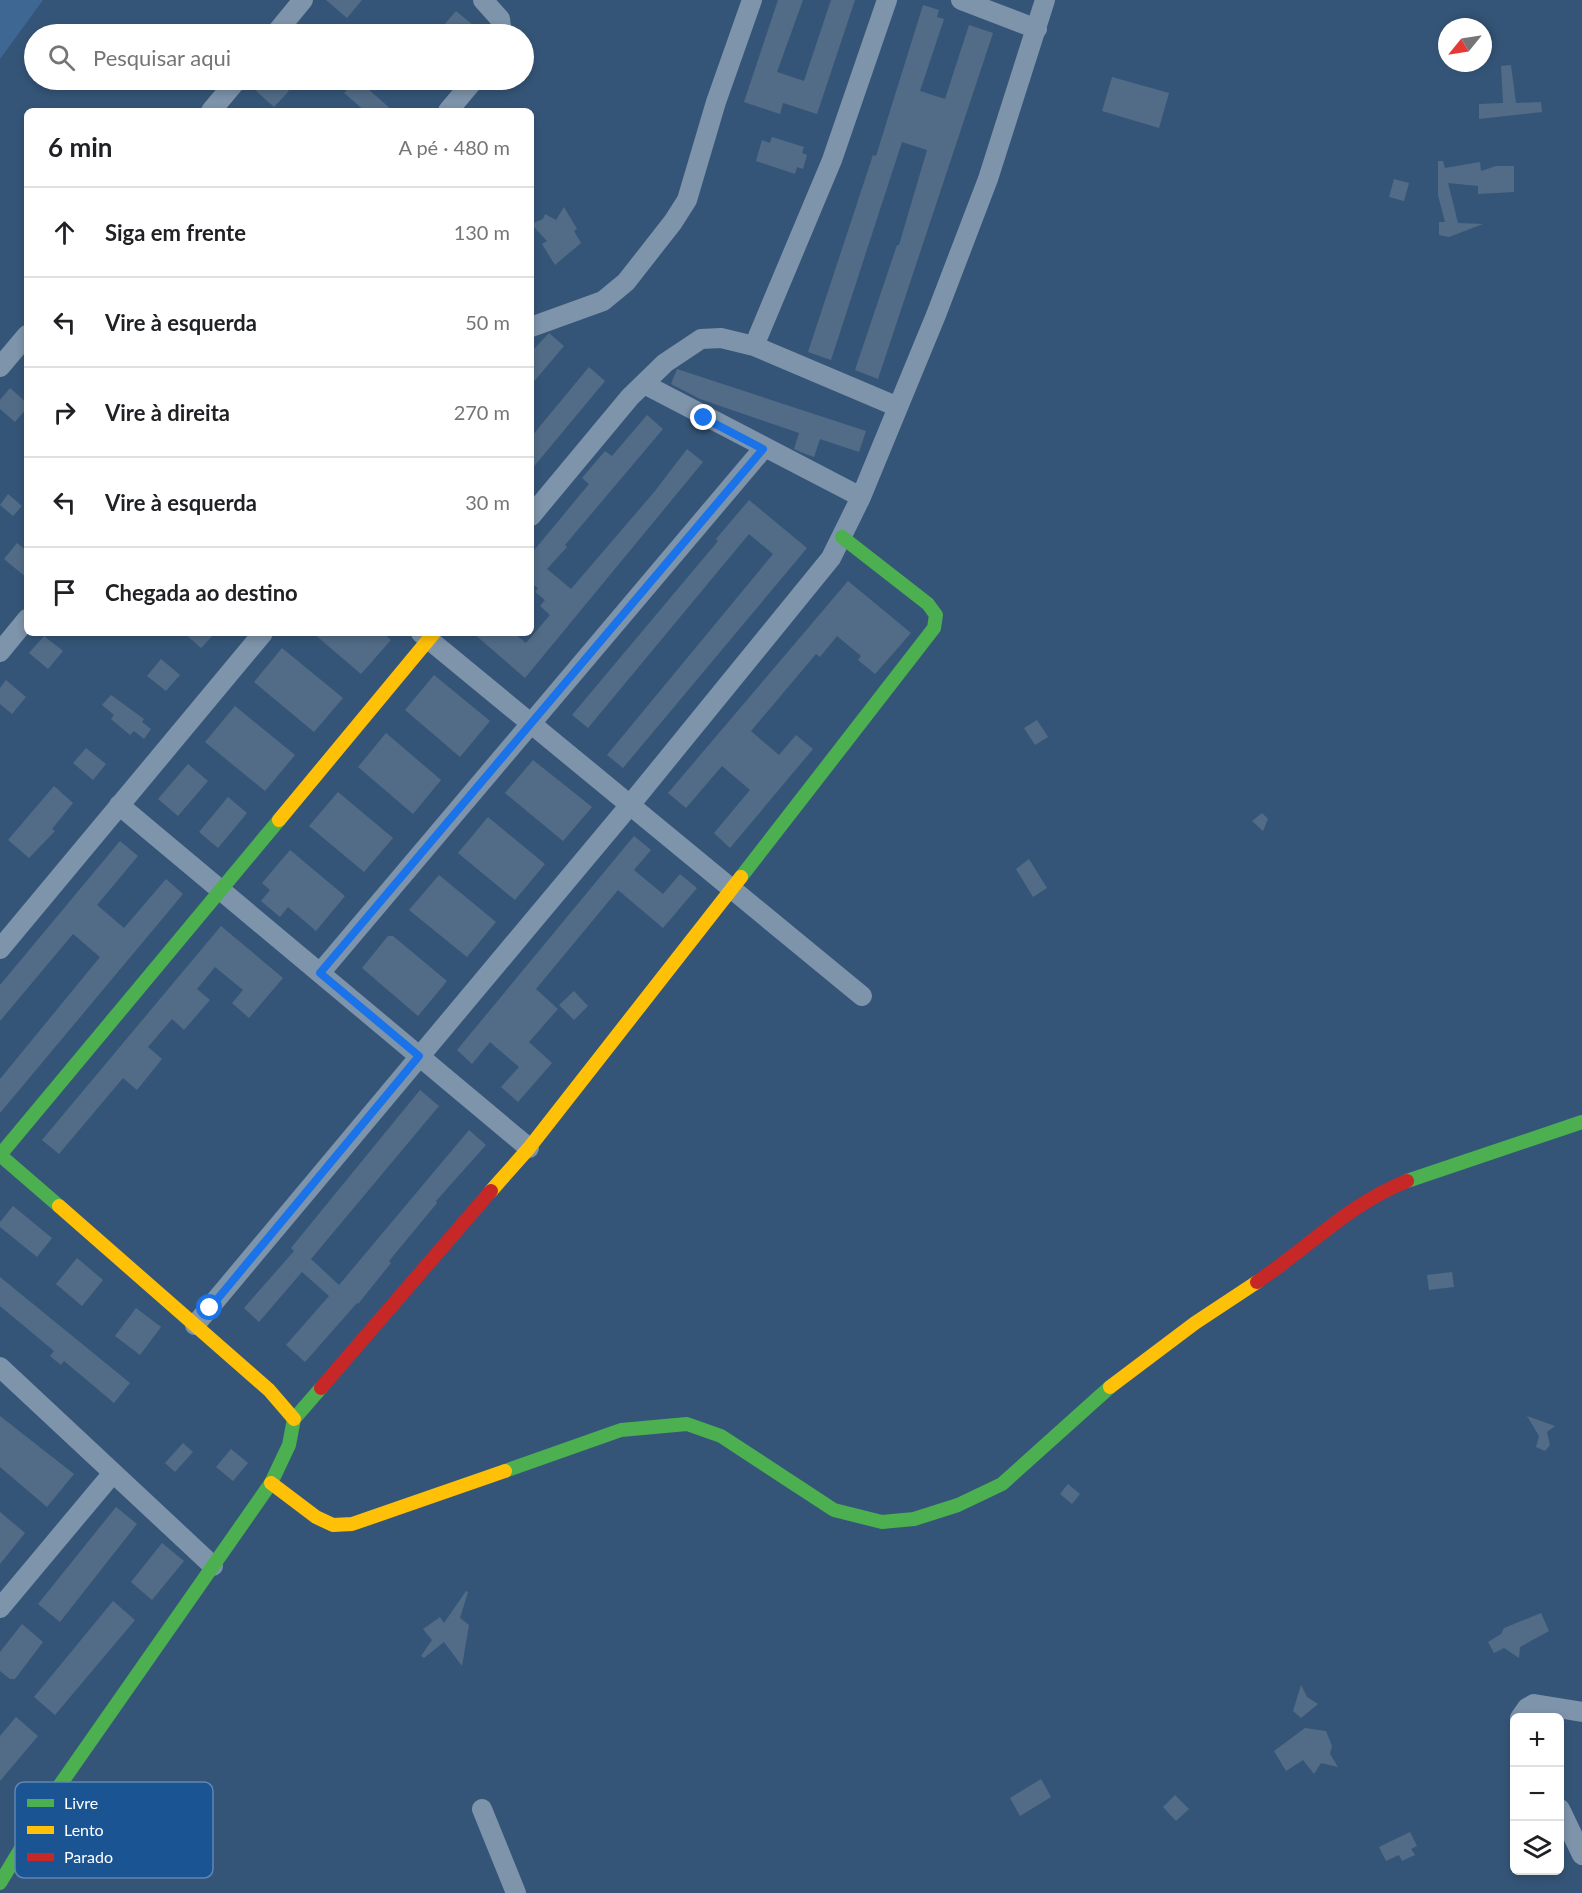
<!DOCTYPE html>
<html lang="pt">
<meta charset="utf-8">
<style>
:root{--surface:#fff;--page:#f6f6f6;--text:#202124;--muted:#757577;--line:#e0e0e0}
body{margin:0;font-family:Lato,sans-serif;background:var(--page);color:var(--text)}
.controls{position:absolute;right:18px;bottom:18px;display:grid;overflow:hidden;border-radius:9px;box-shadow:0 3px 9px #0003}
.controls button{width:54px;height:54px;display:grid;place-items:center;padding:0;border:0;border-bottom:2px solid var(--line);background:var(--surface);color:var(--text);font:30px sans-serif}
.compass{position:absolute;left:1438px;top:18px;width:54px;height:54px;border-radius:50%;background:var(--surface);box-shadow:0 3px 9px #0003;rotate:240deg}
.stop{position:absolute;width:18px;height:18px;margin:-14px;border:4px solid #1a73e8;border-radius:50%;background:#fff}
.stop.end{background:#1a73e8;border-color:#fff;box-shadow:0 2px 6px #0008}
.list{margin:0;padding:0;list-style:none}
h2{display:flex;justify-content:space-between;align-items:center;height:78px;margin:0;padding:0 24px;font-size:26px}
h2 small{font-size:20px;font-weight:400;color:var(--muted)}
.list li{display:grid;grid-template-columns:39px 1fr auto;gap:18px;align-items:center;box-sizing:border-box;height:90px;padding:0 24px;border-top:2px solid var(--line)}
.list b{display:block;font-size:22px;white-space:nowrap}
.list em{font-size:20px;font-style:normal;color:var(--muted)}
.icon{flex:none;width:33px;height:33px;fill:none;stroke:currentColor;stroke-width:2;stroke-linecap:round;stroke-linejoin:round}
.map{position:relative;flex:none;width:1582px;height:1893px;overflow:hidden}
.search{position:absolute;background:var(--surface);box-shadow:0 3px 9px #0003;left:24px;top:24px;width:510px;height:66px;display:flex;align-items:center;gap:15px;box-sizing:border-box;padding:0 21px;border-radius:33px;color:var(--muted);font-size:22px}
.panel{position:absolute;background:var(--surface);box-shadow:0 3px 9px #0003;left:24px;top:108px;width:510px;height:528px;border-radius:9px}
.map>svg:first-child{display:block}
</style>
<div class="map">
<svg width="1582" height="1893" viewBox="0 0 1582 1893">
<rect width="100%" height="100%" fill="#355578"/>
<path fill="#3e6793" d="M0,0H43L0,59Z"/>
<path fill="#526c87" d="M326,0H362L347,18Z
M778,0H803L777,72L804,81L831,0H855L817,114L783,103L780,114L744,102Z
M923,5L939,10L937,17L944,19L920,91L945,99L969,25L993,33L878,379L855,370L897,245H899L927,150L902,142L831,360L808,352L873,155L876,156Z
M456,11L484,34H453L443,26Z
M1511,65L1516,103L1541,102L1542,112L1479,119V104L1503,103L1501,66Z
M1112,77L1169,93L1159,128L1102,111Z
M266,80H276L289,91L274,107L256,91Z
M356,80H358L393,111H365L344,93Z
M772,137L804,147L802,153L807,155L803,169L797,167L795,174L756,161L762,140L770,143Z
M1438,161H1443L1445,168L1480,162L1481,171L1496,166H1514V192L1478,194V186L1448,183L1458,223L1483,224L1449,237L1439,235V222H1445L1438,195Z
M1394,179L1409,183L1404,201L1389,197Z
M564,207L577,229L574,231L581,243L555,265L542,244L547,241L531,224L543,219L545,214L556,220Z
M549,333L564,346L531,385V352Z
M589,367L605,381L531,470V437Z
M677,369L866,431L859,452L820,439L814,457L803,453L794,449L799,433L700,399L671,384Z
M10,388L27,403V408L15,422L0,409V400Z
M647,415L663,429L565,545L567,547L547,569L571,589L655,491L687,449L703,462L525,678L473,633H514L526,643L550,615L540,606L545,600L535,592L538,588L531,583V554L589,484L582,478L605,451L612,456Z
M8,494L22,506L13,516L0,505Z
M749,500L807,548L623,768L607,755L773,554L749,534L588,728L572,715L718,541L716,539Z
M17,543L27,551V578L4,559Z
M848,581L911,633L875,674L858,660L861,656L837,636L820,657L816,654L751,731L779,755L796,735L813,749L730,848L714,833L750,790L722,766L686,808L668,793Z
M184,633H215L201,648Z
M313,633H383L391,640L361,674Z
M44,636L63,651L48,669L29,653Z
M282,648L343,698L314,732L254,682Z
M161,659L180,675L166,691L147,676Z
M434,675L490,721L460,757L405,710Z
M6,680L26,697L12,714L0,704V688Z
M111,695L144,719L142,722L151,729L144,739L134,731L130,735L111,719L114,715L102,705Z
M235,706L295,755L265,791L205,742Z
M1037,720L1048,737L1035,745L1024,728Z
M386,733L441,780L413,814L358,767Z
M86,748L106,764L93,780L73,763Z
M533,760L592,807L563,841L505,793Z
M188,764L208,781L178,816L158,799Z
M54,786L73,803L52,829L55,831L29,858L8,840Z
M338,792L393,838L364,872L309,826Z
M228,797L247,813L218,848L199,832Z
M1262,813L1268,819L1263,831L1252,821Z
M488,817L545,864L515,900L458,853Z
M634,836L651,850L634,870L663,894L680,874L697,888L663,928L618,890L555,966L536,989L558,1009L529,1042L552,1063L518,1102L501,1087L519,1067L490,1042L472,1064L457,1050Z
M120,841L138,856L97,905L124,928L166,879L183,894L0,1113V1079L100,957L73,934L0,1021V985Z
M290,850L345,896L316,931L288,907L280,917L261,901L270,890L262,883Z
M1029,859L1047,888L1033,897L1016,869Z
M439,875L496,922L467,957L409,910Z
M221,926L283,978L249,1018L232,1003L243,990L215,967L197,989L210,1000L184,1030L172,1019L148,1047L162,1059L137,1090L123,1078L59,1154L42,1140Z
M388,936H393L447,981L418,1016L362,968Z
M574,991L588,1006L574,1020L559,1005Z
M420,1090L439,1106L311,1259L339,1285L469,1130L486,1145L436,1201L437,1203L389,1261L391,1263L358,1304L357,1303L305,1362L286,1345L329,1296L302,1272L259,1322L244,1308L294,1251L291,1248Z
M13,1206L52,1238L37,1257L0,1227V1222Z
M77,1258L103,1280L82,1306L56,1284Z
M1452,1272L1454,1287L1429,1290L1427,1275Z
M0,1277L130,1383L114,1403L64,1361L61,1365L50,1356L54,1351L0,1306Z
M136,1308L161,1327L140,1355L115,1336Z
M0,1416L74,1474L47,1507L0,1467Z
M1527,1416L1555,1426L1547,1432L1550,1445L1545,1451L1536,1447L1539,1436Z
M183,1443L193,1452L175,1472L165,1463Z
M231,1449L248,1463L233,1481L216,1467Z
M1068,1484L1080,1494L1072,1504L1060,1494Z
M116,1507L137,1524L60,1622L38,1604Z
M0,1512L25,1533L0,1564Z
M162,1543L184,1561L152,1600L131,1582Z
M466,1591L468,1592L460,1618L469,1625L462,1666L444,1642L424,1658L421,1656L432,1640L423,1629L440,1617L444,1623Z
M113,1601L135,1620L55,1715L34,1697Z
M1541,1613L1549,1631L1520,1647L1519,1658L1504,1648L1494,1653L1488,1642L1501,1634L1504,1628Z
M22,1624L43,1642L15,1679H10L0,1671V1652Z
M1301,1685L1307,1697L1318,1704L1301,1718L1293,1711Z
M16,1717L38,1736L0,1781V1736Z
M1305,1728L1326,1731L1332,1746L1330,1754L1338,1767L1321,1763L1314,1774L1303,1760L1286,1771L1274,1751Z
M1041,1779L1051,1797L1020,1816L1010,1798Z
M1175,1795L1189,1809L1176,1821L1163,1807Z
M1410,1832L1417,1846L1411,1849L1415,1855L1402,1861L1399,1855L1386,1861L1379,1847Z"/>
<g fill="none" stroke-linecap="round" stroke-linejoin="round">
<path stroke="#7e94ab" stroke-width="20" d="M483,0L500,19L502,34
M961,0L1037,29
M275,34L303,0
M211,111L237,80
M448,111L474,80
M531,327L603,301L626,282L673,222L687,200L716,102L752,0
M754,346L832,160L887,0
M0,367L27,335
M644,384L861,497
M531,516L630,397L665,363L701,339L721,338L754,346L898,407
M421,633L862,996
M0,652L27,619
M119,805L529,1148
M0,949L263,633
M320,973L763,449
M195,1325L630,805L831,558L861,497L936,315L988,179L1045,0
M0,1367L213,1566
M0,1608L113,1473
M1520,1718L1527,1708L1534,1704L1582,1712
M482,1809L516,1893
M1560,1809L1582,1855"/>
<path stroke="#4caf50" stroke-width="14" d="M741,877L934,628L936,615L928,604L842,537
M1407,1181L1582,1122
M59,1206L0,1155L279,820
M505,1471L621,1430L687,1424L721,1436L834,1510L882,1522L914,1519L958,1505L1002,1484L1110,1387
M0,1883L55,1792L271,1483L289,1445L294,1419L321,1388"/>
<path stroke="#ffc107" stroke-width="14" d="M279,820L434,633
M491,1191L529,1148L741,877
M59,1206L269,1390L294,1419
M1110,1387L1195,1323L1257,1282
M271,1483L316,1517L333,1525L352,1524L505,1471"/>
<path stroke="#c62828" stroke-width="14" d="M1257,1282C1308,1248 1349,1204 1407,1181
M321,1388L491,1191"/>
</g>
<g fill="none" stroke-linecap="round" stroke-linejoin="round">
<path stroke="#1a73e8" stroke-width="8" d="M210,1308L419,1056L320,973L763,449L704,418"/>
</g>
<rect x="15" y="1782" width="198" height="96" rx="9" fill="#1a5493" stroke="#5f87b3" stroke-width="1.5"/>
<rect x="27" y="1799" width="27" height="8" fill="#4caf50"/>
<rect x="27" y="1826" width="27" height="8" fill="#ffc107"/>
<rect x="27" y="1853" width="27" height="8" fill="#c62828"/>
<g font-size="16" fill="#fff">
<text x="64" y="1809">Livre</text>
<text x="64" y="1836">Lento</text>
<text x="64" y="1863">Parado</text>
</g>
</svg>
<div class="controls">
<button>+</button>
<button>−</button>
<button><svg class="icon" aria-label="layers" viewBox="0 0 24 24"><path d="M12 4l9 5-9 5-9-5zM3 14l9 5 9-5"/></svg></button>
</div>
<svg class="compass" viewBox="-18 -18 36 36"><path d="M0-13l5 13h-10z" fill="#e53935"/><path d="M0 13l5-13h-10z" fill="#757577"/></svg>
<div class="stop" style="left:210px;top:1308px"></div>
<div class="stop end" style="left:704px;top:418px"></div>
<div class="search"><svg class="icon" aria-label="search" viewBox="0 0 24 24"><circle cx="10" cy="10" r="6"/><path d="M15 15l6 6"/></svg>Pesquisar aqui</div>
<section class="panel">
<h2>6 min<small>A pé · 480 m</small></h2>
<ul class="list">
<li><svg class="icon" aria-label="ahead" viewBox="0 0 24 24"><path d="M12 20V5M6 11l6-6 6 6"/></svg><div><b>Siga em frente</b></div><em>130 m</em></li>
<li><svg class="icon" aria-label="left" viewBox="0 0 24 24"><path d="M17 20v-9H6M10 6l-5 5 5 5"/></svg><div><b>Vire à esquerda</b></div><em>50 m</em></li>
<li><svg class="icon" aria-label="right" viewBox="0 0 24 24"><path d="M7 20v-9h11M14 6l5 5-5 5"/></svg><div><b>Vire à direita</b></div><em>270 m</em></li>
<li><svg class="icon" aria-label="left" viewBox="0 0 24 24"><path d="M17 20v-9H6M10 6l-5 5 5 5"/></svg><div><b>Vire à esquerda</b></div><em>30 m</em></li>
<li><svg class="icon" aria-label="arrive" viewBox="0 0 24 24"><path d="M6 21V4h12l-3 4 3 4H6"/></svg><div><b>Chegada ao destino</b></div></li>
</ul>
</section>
</div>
